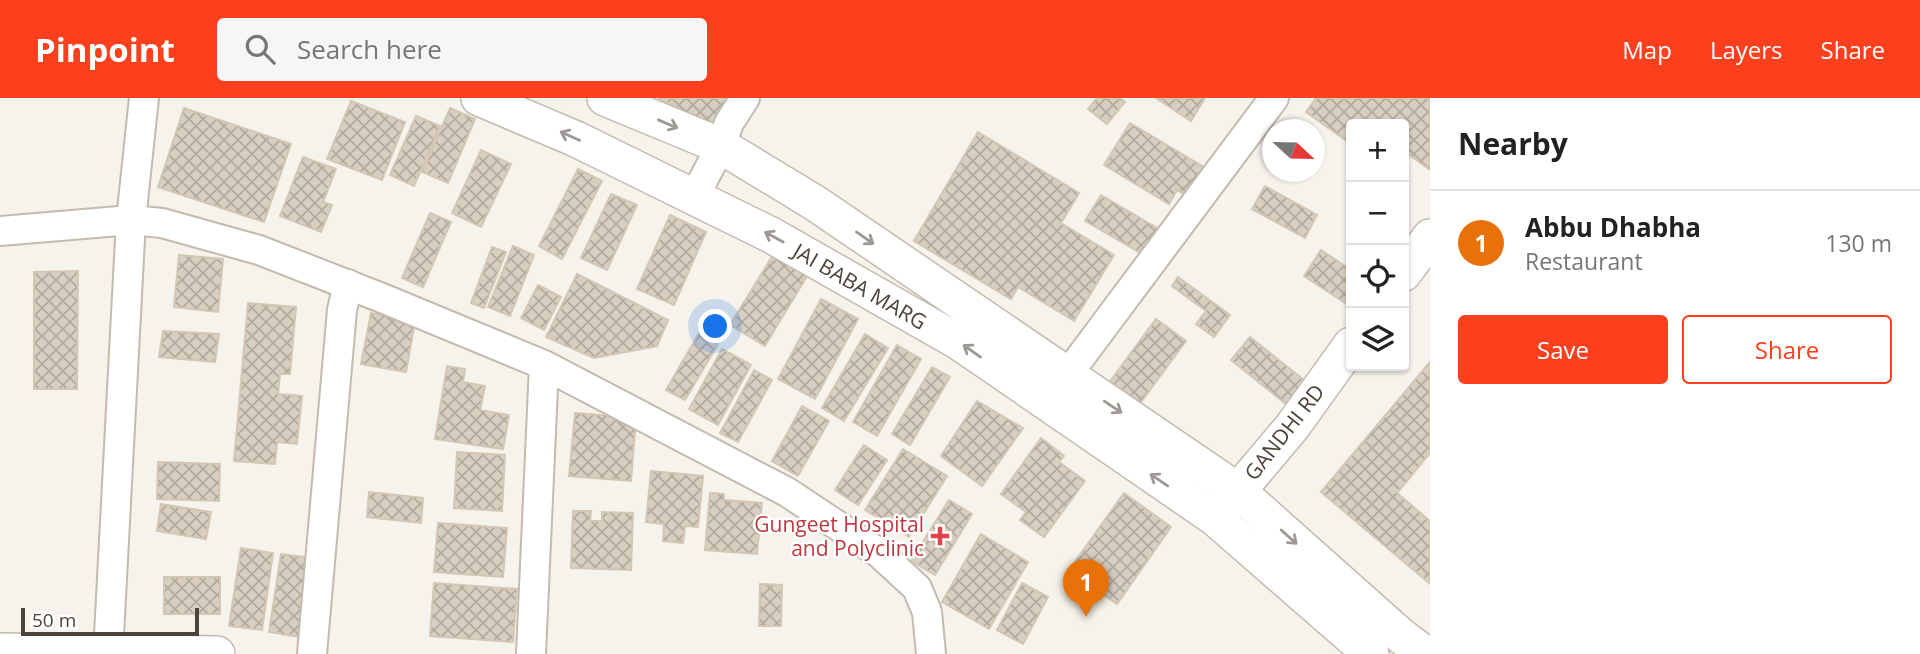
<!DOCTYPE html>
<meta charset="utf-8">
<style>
:root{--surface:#fff;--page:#f6f6f6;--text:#222;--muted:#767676;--line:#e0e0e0;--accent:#fc3f1d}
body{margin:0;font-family:"Open Sans",sans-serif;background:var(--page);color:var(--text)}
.controls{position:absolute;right:21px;top:21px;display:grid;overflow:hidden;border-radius:7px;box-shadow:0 2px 5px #0004}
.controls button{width:63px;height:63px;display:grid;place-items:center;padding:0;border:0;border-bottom:2px solid var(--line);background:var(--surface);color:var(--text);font:35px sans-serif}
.compass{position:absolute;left:1262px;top:21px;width:63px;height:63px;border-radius:50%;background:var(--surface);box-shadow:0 2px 5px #0004;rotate:112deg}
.scale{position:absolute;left:21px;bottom:18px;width:178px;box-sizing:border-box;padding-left:7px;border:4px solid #4b4439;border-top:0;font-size:19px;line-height:24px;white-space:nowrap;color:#4b4439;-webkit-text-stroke:5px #fff;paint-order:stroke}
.you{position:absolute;left:716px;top:229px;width:24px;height:24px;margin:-18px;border:5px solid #fff;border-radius:50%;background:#1a73e8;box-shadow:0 0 0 10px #1a73e833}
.badge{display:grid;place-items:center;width:46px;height:46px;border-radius:50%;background:var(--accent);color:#fff;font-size:23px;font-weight:700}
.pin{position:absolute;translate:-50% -58px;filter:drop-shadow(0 2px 4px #0008)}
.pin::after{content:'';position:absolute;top:37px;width:24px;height:21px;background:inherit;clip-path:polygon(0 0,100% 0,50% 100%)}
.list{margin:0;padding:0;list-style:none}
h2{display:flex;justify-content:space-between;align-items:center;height:91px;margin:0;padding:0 28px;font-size:30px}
h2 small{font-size:23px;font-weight:400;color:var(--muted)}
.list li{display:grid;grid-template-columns:46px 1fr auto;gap:21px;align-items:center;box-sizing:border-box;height:105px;padding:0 28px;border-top:2px solid var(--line)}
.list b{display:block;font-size:26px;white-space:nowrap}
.list p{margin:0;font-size:23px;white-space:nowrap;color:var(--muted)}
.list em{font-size:23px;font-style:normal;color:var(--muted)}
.actions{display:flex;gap:14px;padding:21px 28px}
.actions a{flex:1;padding:16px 0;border:2px solid var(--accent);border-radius:7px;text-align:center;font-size:24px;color:var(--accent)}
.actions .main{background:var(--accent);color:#fff}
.icon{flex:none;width:38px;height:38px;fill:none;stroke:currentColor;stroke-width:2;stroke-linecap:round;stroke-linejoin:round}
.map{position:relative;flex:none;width:1430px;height:556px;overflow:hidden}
header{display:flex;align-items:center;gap:42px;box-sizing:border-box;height:98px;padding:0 35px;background:var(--accent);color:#fff}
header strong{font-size:33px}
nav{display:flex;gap:38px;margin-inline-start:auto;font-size:24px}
.search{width:490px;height:63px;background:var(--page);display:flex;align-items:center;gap:18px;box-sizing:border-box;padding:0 24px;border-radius:7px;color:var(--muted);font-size:26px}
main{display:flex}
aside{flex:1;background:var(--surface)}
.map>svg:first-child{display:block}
</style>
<header>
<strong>Pinpoint</strong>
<div class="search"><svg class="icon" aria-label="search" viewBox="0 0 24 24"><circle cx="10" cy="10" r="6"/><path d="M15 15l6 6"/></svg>Search here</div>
<nav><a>Map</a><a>Layers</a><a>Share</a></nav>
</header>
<main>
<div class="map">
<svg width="1430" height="556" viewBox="0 0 1430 556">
<defs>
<pattern id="building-cross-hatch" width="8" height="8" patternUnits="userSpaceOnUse" patternTransform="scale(1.75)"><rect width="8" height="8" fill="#d8cfc1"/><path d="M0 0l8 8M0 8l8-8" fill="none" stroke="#b1aa9e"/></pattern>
</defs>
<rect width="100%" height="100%" fill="#f6f3ec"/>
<path fill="url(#building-cross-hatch)" stroke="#d3c7b4" stroke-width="2" d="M658,0H731L715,30Z
M1097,0H1120L1125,4L1107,26L1088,11Z
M1156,0H1205L1191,23Z
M1316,0H1430V72L1404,53V26H1351V46L1306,14Z
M351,3L405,24L382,82L327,61Z
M184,10L291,46L264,124L158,89Z
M450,10L475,21L448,85L422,74Z
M416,18L440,28L414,88L390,77Z
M1130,25L1209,72L1192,101L1177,92L1169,106L1104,67Z
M978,34L1079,95L1061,125L1114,157L1074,223L1018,189L1011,201L914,143Z
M481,52L511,66L481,129L452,115Z
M303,59L336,71L323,104L332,107L321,134L280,118Z
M578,71L602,83L562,161L539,148Z
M1265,88L1317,117L1305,140L1252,111Z
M611,96L637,107L607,172L581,160Z
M1101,97L1159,131L1144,157L1085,123Z
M430,115L451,124L423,189L402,180Z
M670,117L706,134L674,207L637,191Z
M513,148L534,157L510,218L488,209Z
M492,149L506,154L484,210L471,205Z
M1321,152L1351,172V209L1304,178Z
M179,157L223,161L218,214L174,209Z
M773,157L807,178L765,248L730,227Z
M78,173L77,291H34V174Z
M577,176L668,222L657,248L594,260L546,239Z
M1178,179L1230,217L1214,239L1196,226L1206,213L1172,188Z
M538,187L561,199L544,232L521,220Z
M821,201L858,221L815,301L778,281Z
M248,205L296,209L290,276H280L278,296L302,298L297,346L277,344L275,366L234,363Z
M371,215L412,222L411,228L414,229L406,274L361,266Z
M1156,221L1186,243L1130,319L1100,297Z
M163,233L219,236L215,264L159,259Z
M699,235L718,246L685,302L666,292Z
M865,236L888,250L844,323L822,310Z
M1250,239L1305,283L1286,306L1231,262Z
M897,247L921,261L877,338L853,324Z
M722,251L751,267L718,327L689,311Z
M1430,264V355L1397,395L1430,423V486L1321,394Z
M447,268L465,271L463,284L485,288L480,312L509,317L503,351L435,341Z
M932,269L950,279L910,347L892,336Z
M754,272L772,282L738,344L720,335Z
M977,303L1023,330L982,388L941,358Z
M802,308L829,323L798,378L772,363Z
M575,315L636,320L631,383L569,378Z
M1041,340L1064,358L1059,364L1085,383L1044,439L1020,422L1026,414L1001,396Z
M864,347L887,362L858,407L835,392Z
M903,351L947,378L909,439L865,412Z
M457,354L505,357L502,413L454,410Z
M158,364L220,366L219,403L157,401Z
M651,373L703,378L698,429L685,428L683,445L663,443L664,426L646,424Z
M369,394L423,400L421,425L367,419Z
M710,395L724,396V402L762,405L757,456L705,452Z
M1124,395L1171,429L1117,506L1069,472Z
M949,402L972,416L935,477L911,463Z
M161,406L211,414L206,441L157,433Z
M573,413H591L590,423H602V414L633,415L631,472L571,470Z
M438,425L507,430L503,479L434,474Z
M981,436L1028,464L989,531L942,504Z
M241,450L273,455L262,532L229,528Z
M281,456L312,460L300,539L269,534Z
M164,479H220V516H164Z
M434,485L517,491L513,544L430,538Z
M1022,485L1048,499L1023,546L997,532Z
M760,486L782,487L781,528H759Z"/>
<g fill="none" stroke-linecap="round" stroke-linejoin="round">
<defs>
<path id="minor" d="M694,99L721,48L729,25L745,0
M0,133L131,122L162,125L259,152L382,200L544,267L787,394L879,455L917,490L927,514L931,556
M1056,292L1274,0
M108,556L131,122L144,0
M312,556L342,212L348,186
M531,556L544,267"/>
<path id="tertiary" d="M479,0L576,41L771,137L959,244L1215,420L1371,556
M605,0L721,48L815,105L1238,393L1401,538L1425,556
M1404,175L1430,139
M1222,412L1292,329L1351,247
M0,553L217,556"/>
</defs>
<use href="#minor" stroke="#c2bbae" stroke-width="32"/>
<use href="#tertiary" stroke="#c2bbae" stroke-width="38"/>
<use href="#minor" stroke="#fff" stroke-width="28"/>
<use href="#tertiary" stroke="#fff" stroke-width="35"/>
</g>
<defs><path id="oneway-shaft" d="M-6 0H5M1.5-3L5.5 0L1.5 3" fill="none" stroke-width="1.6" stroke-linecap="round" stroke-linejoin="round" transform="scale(1.75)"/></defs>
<g stroke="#9c9892">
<use href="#oneway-shaft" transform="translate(668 26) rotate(23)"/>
<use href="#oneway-shaft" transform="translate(570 38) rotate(-156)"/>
<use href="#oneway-shaft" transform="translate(774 139) rotate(-151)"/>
<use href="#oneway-shaft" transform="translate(865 140) rotate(35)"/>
<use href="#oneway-shaft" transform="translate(972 253) rotate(-145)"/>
<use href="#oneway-shaft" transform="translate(1113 309) rotate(34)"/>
<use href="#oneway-shaft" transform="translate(1159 382) rotate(-146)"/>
<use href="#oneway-shaft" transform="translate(1289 439) rotate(42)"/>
</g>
<path fill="#e0444e" stroke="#fff" stroke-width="2.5" d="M936.5 427.5h7v7h7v7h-7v7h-7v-7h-7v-7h7z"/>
<g text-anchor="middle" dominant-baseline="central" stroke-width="5" stroke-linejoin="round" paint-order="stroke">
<g font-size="21" fill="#4b4439" stroke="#fff">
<text transform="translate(860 188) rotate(30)">JAI BABA MARG</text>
<text transform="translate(1284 334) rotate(-52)">GANDHI RD</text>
</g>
<g font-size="21" fill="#be3a42" stroke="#fff" text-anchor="end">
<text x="924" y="426">Gungeet Hospital<tspan x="924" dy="24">and Polyclinic</tspan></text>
</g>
</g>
</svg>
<div class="controls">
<button>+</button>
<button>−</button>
<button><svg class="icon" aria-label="locate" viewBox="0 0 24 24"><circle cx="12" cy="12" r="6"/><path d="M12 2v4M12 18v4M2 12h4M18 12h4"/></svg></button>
<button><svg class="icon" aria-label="layers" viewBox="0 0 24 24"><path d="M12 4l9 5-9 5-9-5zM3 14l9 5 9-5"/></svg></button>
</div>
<svg class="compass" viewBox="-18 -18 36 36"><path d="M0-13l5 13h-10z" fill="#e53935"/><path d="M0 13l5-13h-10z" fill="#767676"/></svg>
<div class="scale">50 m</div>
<div class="you"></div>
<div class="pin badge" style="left:1086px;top:519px;background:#e8710a">1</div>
</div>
<aside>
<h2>Nearby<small></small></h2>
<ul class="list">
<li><span class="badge" style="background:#e8710a">1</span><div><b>Abbu Dhabha</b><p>Restaurant</p></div><em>130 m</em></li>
</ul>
<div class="actions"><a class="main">Save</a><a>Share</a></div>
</aside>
</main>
